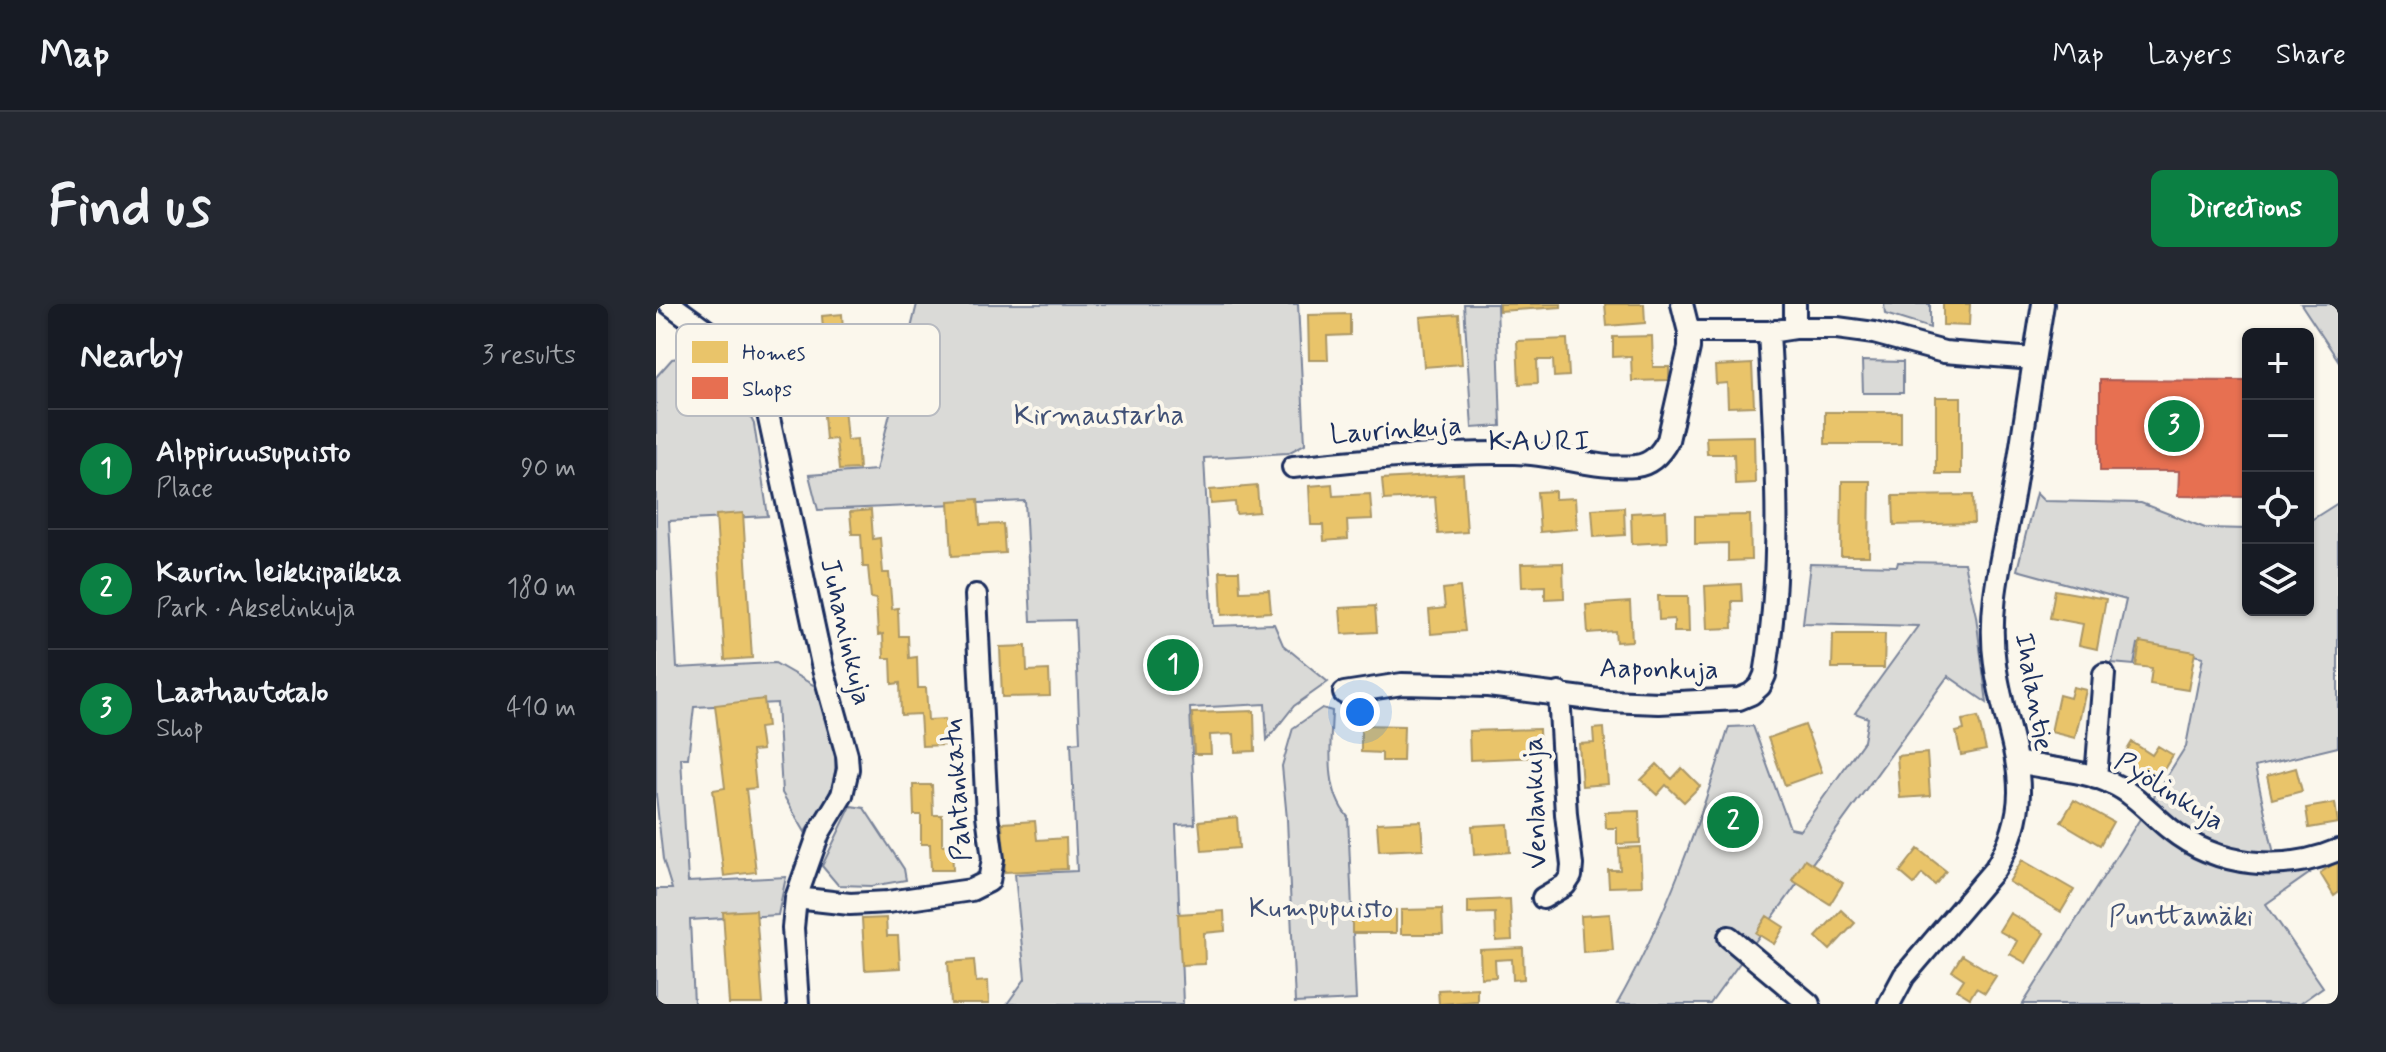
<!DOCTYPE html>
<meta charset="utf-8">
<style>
:root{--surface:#171b24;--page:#242831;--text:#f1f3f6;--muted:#9ea1a6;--line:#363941;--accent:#0b8043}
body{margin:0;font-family:Mynerve,sans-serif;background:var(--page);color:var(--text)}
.controls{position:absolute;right:24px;top:24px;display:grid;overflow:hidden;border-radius:12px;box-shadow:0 2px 6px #0004}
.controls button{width:72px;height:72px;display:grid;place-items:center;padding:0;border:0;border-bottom:2px solid var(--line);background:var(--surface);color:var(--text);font:40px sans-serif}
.you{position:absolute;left:704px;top:408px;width:28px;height:28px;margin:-20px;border:6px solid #fff;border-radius:50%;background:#1a73e8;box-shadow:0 0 0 12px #1a73e833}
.badge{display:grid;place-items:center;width:52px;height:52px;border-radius:50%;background:var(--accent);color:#fff;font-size:26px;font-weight:700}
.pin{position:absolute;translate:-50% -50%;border:4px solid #fff;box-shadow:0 2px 8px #0006}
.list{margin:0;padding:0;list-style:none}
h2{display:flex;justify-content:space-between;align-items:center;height:104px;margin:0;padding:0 32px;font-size:34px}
h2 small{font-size:26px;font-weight:400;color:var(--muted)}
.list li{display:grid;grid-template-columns:52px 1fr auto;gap:24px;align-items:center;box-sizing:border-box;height:120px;padding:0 32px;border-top:2px solid var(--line)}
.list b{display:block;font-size:30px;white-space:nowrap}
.list p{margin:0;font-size:26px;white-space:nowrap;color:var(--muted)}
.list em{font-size:26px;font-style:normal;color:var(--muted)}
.icon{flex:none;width:44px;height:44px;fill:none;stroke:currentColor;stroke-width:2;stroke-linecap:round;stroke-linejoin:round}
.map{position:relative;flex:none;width:1682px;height:700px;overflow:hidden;border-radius:12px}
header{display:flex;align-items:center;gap:48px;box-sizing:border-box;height:112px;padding:0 40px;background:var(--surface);border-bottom:2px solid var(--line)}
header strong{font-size:38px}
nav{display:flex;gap:44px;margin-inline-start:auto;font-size:28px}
.intro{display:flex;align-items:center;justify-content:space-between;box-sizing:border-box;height:192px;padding:0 48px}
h1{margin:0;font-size:56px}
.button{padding:20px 36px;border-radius:12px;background:var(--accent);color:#fff;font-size:28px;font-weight:700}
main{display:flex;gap:48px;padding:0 48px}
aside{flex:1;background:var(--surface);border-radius:12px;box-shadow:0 2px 6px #0004}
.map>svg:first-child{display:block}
</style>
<header>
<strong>Map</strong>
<nav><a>Map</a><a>Layers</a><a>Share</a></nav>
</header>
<div class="intro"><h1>Find us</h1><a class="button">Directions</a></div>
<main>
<aside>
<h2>Nearby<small>3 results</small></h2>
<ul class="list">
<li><span class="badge">1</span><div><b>Alppiruusupuisto</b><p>Place</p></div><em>90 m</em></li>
<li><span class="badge">2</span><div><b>Kaurin leikkipaikka</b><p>Park · Akselinkuja</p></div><em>180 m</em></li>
<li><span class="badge">3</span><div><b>Laatuautotalo</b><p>Shop</p></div><em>410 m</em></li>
</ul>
</aside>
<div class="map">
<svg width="1682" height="700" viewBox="0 0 1682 700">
<rect width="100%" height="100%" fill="#fbf7ec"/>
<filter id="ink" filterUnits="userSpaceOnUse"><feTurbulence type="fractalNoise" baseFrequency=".0125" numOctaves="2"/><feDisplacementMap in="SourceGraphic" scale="16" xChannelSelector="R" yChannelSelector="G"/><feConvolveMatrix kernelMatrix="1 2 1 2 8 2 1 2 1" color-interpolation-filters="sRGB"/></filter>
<g filter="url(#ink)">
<path fill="#dadad7" stroke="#7a849a" stroke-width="2" d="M261,0H642L649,140L632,149L548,154L557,322L618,320L627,341L672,378L638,402L611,436L609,400L534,404L539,520L520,521L527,700H351L369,675L359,570L421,567L415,439L424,438L419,316L375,317L369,197L162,206L153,171L220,166Z
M808,0H841L845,122L816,124Z
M1228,0H1274V24L1229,10Z
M1645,0H1682V56Z
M41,51L78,80L98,120L112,212L13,217L21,364L119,359L164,385C172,418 189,456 173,490C167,503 157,515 149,528L126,489L121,399L38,403L32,454H25L32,578L130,573L122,611L34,616L38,700H0V585H16L7,556L0,491V73L16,55Z
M1206,57L1247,58V89H1207Z
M1380,189L1388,197L1485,199L1549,224L1592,225V306H1652V218L1682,199V443L1599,463L1618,550L1654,569L1610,600L1667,683L1643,700H1367L1530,442L1547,353L1482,340L1478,361L1456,359L1470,296L1361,266Z
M1242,258L1308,259L1320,312L1331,399L1292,372L1054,700H961C1010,614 1044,517 1073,423L1097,422L1134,524L1144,526L1208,437L1212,414L1199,409L1262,322L1147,319L1154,260L1241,262Z
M666,404L676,407C675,441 668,486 692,513L700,696L639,699L631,515L626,462L637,424Z
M195,502L208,504L248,565L250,576L216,582L182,581L166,562Z"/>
<path fill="#e9c46a" stroke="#ab9766" stroke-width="2" d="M843,0H905V3L843,7Z
M949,0H988L989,19L951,22Z
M1287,0H1314L1313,22L1287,21Z
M186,10L188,40H197L200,73H211L214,101L188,103L191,136L201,135L203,165L183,166L180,135L170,136L167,100L194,97L191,73H182L179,39L168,40L166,12Z
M694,10V31L671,32L672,56H653L652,11Z
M803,10L806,60L768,63L764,13Z
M996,32L997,63H1013V76L976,77L975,52L957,53V33Z
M911,35L913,72L898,73L897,56H881L882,79L863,80L861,37Z
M1096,60L1098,102L1072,103L1071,79L1060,80L1059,62Z
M1280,93H1305V170H1280Z
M1169,108H1245V140H1169Z
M1098,132L1099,179L1079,180L1078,150H1051L1050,133Z
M807,170L811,228L782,230L779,193L728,196L726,175Z
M1186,177H1214L1213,252H1185Z
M676,180L677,192L714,190L716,215L691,216L692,235L668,237L667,221H655L653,182Z
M601,182L603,208L580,210L579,198L555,200L554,186Z
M899,187V195L919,194L921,225L884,228L881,188Z
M1317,191L1318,219L1238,221L1237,192Z
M322,195L324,221L347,220L349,249L296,252L293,197Z
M968,203L969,231L938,233L936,205Z
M215,206L217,235L224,234L227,269H233L236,305L242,304L243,332H252L253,354L261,353L262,384H270L272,416L289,415L291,441L266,442L264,410L245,411L244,379L236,380L235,354H228L227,330L222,331L220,295L215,294L212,263H207L205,230H196L194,208Z
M1010,207L1011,238L976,240L975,209Z
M87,209L96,354L69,356L60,211Z
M1094,211L1095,256L1072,257V239L1039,240V212Z
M907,259L908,294L889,295V282L866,283L865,260Z
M564,267H583L584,287L613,286L615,308L566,311Z
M1085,280L1086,297H1076L1077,324L1051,325L1049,282Z
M804,283L809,327L775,330L773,306L789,304L787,285Z
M1399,286L1450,295L1441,345L1423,341L1427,320L1394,314Z
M1002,292H1032L1033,328H1018V315L1003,316Z
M974,298L976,337L960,338L959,327L932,329L930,301Z
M719,302L721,328L686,330L684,304Z
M1177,330H1229L1228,364H1176Z
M1484,338L1539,348L1532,386L1494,380L1496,364L1480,362Z
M370,342L371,367L393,366L394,392L346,393L344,343Z
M1417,383L1430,386L1419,434L1395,428L1403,391L1414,394Z
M108,395L111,423L103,424L106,446L96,447L100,484L90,485L100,568L68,572L57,486L69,484L59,401Z
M598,407L599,447L579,448L578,430L554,431L555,450H538L536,409Z
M1322,413L1330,446L1305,451L1300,428L1308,426L1306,416Z
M705,421L748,422L747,457H726V449L705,448Z
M1149,421L1166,468L1129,481L1112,434Z
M948,424L952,480L926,482L923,440L938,439L937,425Z
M883,425L884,453L814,456L813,427Z
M1476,438L1496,451L1502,442L1517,451L1500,478L1465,456Z
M1271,449L1274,492L1244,494L1241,452Z
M1001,460L1016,475L1026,464L1044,482L1028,498L1010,481L1001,491L985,476Z
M1640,464L1646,487L1616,495L1611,472Z
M257,481H276L277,511H286V541L296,540L297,566H275L274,540H265V511H258Z
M1418,496L1457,518L1444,541L1405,518Z
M1679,499L1682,519L1653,524L1650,504Z
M983,507L984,539L961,540V524H950L949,508Z
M581,513L583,544L546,547L543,517Z
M379,517L381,536L410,534L411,565L349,568L346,519Z
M765,517L767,545L723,547L721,519Z
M852,520L854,548L818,551L816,522Z
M984,543L986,582L953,583L952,566H964L963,544Z
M1262,545L1290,567L1279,581L1266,570L1258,580L1244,568Z
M1149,555L1187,579L1174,600L1136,576Z
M1366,556L1418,586L1405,608L1353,578Z
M1682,557V589L1678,592L1664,569Z
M854,595L856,636L840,637L839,609L812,610V597Z
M786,605L787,630H745V606Z
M100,606L107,700H73L67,608Z
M696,606H740V629H696Z
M1185,606L1199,619L1174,646L1160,633Z
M568,607L569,627L548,629L549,660L525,661L522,610Z
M1354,609L1388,629L1370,659L1354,650L1361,637L1343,627Z
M954,610L957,646L927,648L925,612Z
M1111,612L1128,623L1118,640L1100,629Z
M230,614L231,632H242L244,664L209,666L206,615Z
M867,644L868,675L857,676L856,655L839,656L840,673L825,674L824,646Z
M1306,651L1340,672L1329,689L1320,684L1314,694L1301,686L1308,675L1296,667Z
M318,656L320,678L332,677L333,700H295L292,658Z
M821,684V697L783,700L782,686Z"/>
<path fill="#e76f51" stroke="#aa5c55" stroke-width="2" d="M1444,76L1592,77V193L1522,192L1523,167H1444Z"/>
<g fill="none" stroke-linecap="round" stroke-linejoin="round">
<defs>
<path id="minor" d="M14,0C60,34 90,50 111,105L167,365L191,451L192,465L186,491L163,529L140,594L137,624L142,700
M1139,0V24
M1033,28H1113L1139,24H1181L1218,29L1288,48L1378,55
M637,163C711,155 784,148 858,149C899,149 940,166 980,162C996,160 1005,149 1012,136L1033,44V28L1026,0
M688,389L746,380L832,382L951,397L1003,399L1083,395L1095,390L1104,382L1109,371C1128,258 1119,142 1113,28
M1361,458C1392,465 1429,466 1457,480C1479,490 1495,510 1514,525C1561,563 1628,569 1682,546
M1440,474L1448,370
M140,594L194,600L232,598L315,586L333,577L337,555L331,511L320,291
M887,594L909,581L915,572L916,561L910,510L903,389
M1073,633L1153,700
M1233,700L1248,672L1339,565C1387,486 1350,440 1339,360C1331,304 1346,253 1356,198C1367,132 1376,66 1387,0"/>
</defs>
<use href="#minor" stroke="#1b2f5e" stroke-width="26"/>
<use href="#minor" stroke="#fbf7ec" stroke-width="20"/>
</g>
</g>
<g text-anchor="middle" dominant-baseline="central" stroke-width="8" stroke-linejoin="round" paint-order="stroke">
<g font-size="28" fill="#415176" stroke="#fbf7ec">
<text x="443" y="112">Kirmaustarha</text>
<text x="665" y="605">Kumpupuisto</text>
<text x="1525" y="613">Punttamäki</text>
</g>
<g font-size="28" fill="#1b2f5e" stroke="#fbf7ec">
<text transform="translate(740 127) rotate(-4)">Laurinkuja</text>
<text transform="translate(189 328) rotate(77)">Juhaninkuja</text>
<text transform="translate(1003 366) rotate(1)">Aaponkuja</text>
<text transform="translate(1377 388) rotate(80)">Ihalantie</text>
<text transform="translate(302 486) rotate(-94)">Pahtankatu</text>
<text transform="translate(1513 488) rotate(32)">Pyölinkuja</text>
<text transform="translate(880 499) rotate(-92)">Venlankuja</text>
</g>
<g font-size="30" letter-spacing="2" fill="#1b2f5e" stroke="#fbf7ec">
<text x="884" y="137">KAURI</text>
</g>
</g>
<rect x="20" y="20" width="264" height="92" rx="12" fill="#fbf7ec" stroke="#b8bbc1" stroke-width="2"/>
<rect x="36" y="37" width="36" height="22" fill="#e9c46a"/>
<rect x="36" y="73" width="36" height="22" fill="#e76f51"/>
<g font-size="22" fill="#1b2f5e">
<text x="86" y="56">Homes</text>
<text x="86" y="92">Shops</text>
</g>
</svg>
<div class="controls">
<button>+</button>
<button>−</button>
<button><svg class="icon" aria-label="locate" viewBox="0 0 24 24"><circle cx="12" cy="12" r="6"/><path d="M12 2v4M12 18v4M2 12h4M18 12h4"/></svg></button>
<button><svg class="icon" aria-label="layers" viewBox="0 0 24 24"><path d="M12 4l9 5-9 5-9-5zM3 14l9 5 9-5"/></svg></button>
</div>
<div class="you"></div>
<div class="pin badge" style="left:517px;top:361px">1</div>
<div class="pin badge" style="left:1077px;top:518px">2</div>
<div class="pin badge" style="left:1518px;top:122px">3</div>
</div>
</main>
